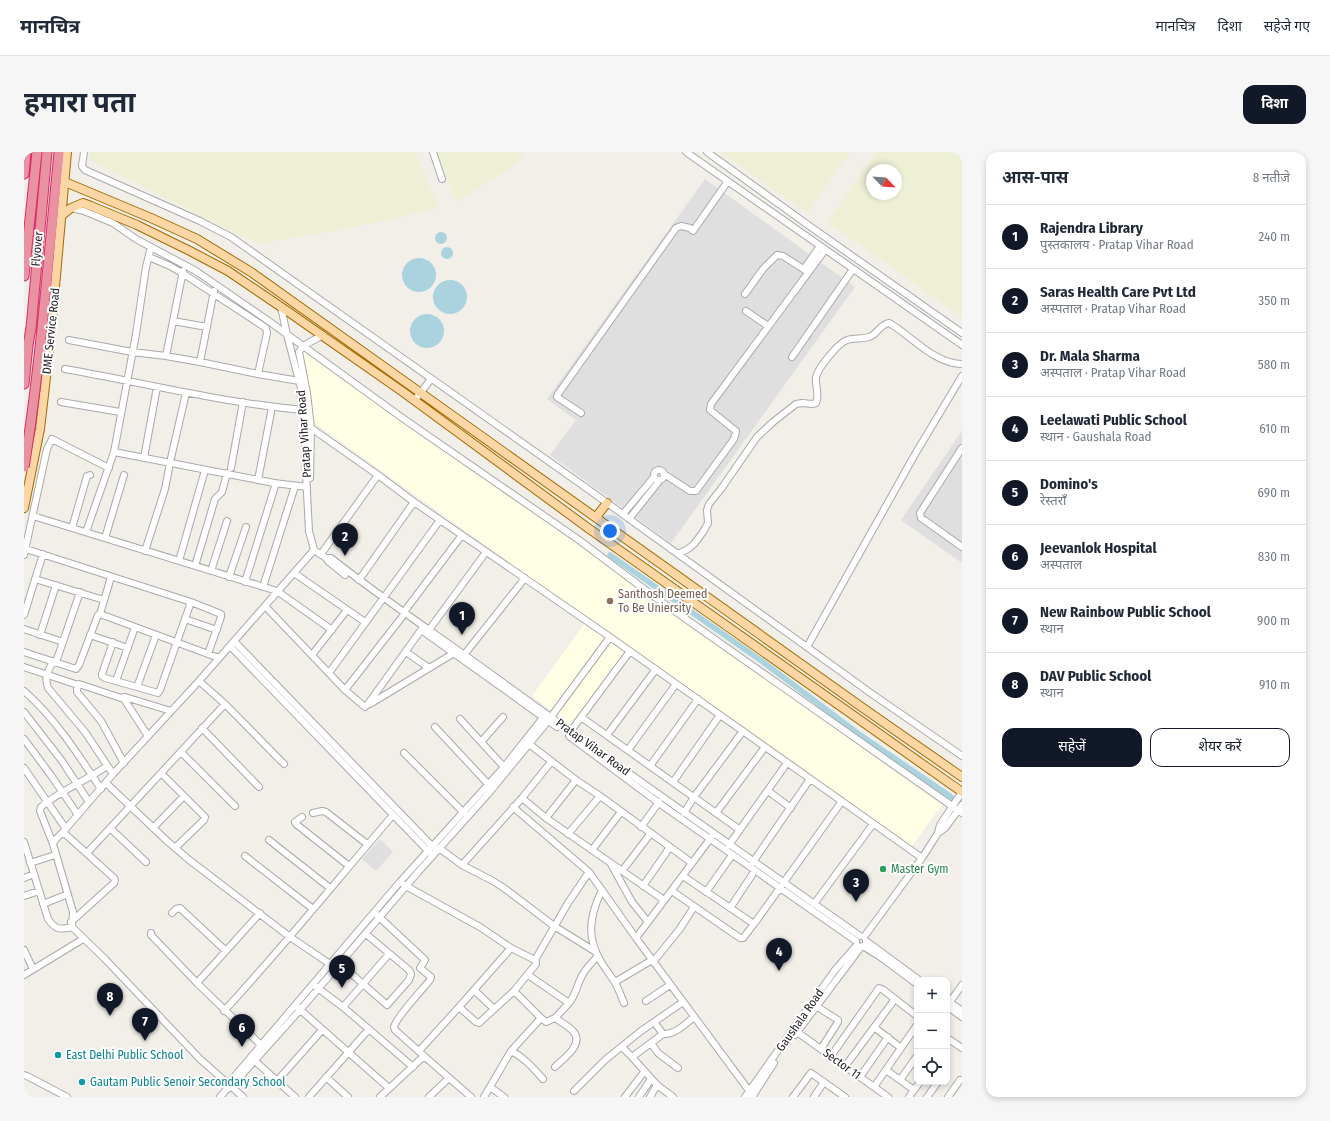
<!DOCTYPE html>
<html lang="hi">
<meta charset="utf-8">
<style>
:root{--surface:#fff;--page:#f6f6f7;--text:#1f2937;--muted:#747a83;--line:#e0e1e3;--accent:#111827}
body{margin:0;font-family:"Fira Sans Condensed","Noto Sans Devanagari",sans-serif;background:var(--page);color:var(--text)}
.controls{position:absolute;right:12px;bottom:12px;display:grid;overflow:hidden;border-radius:8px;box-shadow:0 2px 6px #0003}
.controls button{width:36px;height:36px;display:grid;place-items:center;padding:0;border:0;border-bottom:1px solid var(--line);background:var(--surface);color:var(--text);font:20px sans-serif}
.compass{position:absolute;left:842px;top:12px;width:36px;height:36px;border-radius:50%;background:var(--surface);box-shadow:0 2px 6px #0003;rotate:115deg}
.you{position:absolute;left:586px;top:379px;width:14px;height:14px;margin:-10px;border:3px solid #fff;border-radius:50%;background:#1a73e8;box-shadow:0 0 0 6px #1a73e833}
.badge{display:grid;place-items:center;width:26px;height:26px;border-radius:50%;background:var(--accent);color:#fff;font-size:13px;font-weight:700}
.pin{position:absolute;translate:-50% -33px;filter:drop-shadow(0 1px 2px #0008)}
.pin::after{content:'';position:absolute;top:21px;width:14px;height:12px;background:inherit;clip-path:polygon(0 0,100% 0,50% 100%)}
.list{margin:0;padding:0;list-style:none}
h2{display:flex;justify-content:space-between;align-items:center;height:52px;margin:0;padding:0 16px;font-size:17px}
h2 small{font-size:13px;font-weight:400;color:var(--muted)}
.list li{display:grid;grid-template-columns:26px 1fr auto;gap:12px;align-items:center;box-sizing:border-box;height:64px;padding:0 16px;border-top:1px solid var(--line)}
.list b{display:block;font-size:15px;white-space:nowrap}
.list p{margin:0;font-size:13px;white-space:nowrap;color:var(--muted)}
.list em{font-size:13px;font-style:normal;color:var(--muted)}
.actions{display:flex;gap:8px;padding:12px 16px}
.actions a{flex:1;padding:9px 0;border:1px solid var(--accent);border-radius:12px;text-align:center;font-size:14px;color:var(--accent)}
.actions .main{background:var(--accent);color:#fff}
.icon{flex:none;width:22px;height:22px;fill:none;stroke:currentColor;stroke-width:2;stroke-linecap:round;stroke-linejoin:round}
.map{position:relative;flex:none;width:938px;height:945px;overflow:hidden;border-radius:12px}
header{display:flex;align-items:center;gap:24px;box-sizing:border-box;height:56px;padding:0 20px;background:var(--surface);border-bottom:1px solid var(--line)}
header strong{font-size:19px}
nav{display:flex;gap:22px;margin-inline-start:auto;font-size:14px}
.intro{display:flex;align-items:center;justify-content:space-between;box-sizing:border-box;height:96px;padding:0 24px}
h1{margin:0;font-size:28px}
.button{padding:10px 18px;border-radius:12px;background:var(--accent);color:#fff;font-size:14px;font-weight:700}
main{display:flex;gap:24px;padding:0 24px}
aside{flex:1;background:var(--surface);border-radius:12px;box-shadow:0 2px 6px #0003}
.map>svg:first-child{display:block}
</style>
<header>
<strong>मानचित्र</strong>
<nav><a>मानचित्र</a><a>दिशा</a><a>सहेजे गए</a></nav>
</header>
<div class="intro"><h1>हमारा पता</h1><a class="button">दिशा</a></div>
<main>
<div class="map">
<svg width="938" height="945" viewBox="0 0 938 945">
<rect width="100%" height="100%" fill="#f2efe9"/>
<path fill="#e0dfdf" d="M681,27L831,135L647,391L526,303L552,268L523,247Z
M938,279V411L877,368Z
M356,687L369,700L352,719L338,707Z"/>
<path fill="#ffffe5" d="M277,198L607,430L918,653L886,697L605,496L548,574L508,544L564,467L288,269Z"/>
<path fill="#eef0d5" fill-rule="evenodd" d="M67,0H391L415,56L331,75L235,92L66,8Z
M412,0H501L493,12L433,49Z
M697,0H826L783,61Z
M853,0H938V165L804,70ZM848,18H872V42H848Z"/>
<path fill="#aad3df" d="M411 86a6 6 0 1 1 12 0a6 6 0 1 1-12 0Z
M417 101a6 6 0 1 1 12 0a6 6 0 1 1-12 0Z
M378 123a17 17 0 1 1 34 0a17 17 0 1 1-34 0Z
M409 145a17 17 0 1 1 34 0a17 17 0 1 1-34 0Z
M386 179a17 17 0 1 1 34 0a17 17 0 1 1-34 0Z"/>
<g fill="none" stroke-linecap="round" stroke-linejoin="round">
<path stroke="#aad3df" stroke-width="5.5" d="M586,403L739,510L835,582L936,651"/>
<defs>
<path id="minor" d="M60,0L58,14L61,18L176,69L207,85L561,335L848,542L938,604
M409,0L418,27
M662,0L938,193
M683,0L784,73L938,181
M48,56L60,59L89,71L112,87L172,119L246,170L377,265L555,388L632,446L938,661
M125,105L146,114L158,121L242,176L243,181L234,222
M780,117L796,94
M721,142L739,117L753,103L759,104L784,120
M257,155L263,183L278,240L281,276V302L285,379L290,398L302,406H307C361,449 418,486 474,527C593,614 715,699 836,784
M722,159L744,174
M149,169L183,175
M45,188L108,200L142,204L176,210L234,222L275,229
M142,204L159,119
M768,205L829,117
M176,210L190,139
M41,217C121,231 199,251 280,258
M391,248L407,227
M37,250L96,260
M557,261L533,245L534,242L652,76L657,74L666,76L669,79L704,29
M281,276H287L354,323L390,350L586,485L898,706
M938,296L896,361L897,366L903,370L938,395
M90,300L250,331L283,335
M120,306L133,235
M147,306L162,241
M207,316L219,250
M630 323a5 5 0 1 1 10 0a5 5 0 1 1-10 0Z
M640,322L666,339H672L710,287L712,279L686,258L687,252L801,98
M286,326L287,276L283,241L275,200L279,194L299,183
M234,328L248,255
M599,362L630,325
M9,364L253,439L308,478
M605,367L636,328
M48,376L63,324L66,323
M62,380L90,300L112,182L122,115L127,95
M81,386L100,323
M2,397L167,450L136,538L134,541L113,535L132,483
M121,399L141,337L146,311
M297,402L354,323
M654,402L664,397L670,392L679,380L684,371L683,358L685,352L697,337L733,285L749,270L772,252L778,251L788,252L792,251C796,244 791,234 792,226C793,217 814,191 823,188C830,186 838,187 845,185C853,183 856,172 865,171C887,183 910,212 938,212
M0,403L23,297L28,287L85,316
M302,406L305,410L321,423
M155,409L181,318
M171,414L191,347L198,340L203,321
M187,419L203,369
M270,421L341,470
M205,425L222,375
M11,427L80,448
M335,428L390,350
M221,430L252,331
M239,435L271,334
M167,450L197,462V465L184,502
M241,454L321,538L341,555L344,552L397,478
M380,460L438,383
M76,462L87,425
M0,463L19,402
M161,467L193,478
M0,477L39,490
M405,478L462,400
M400,480L533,575
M16,483L32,433
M66,483L104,496
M210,489L410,696
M89,490L78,522V524L81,526L113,535
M206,494L406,701
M783,495L890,304L938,224
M0,500L52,517L55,513L74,463L76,462L195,506
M382,500L405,516
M288,503L323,458
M440,503L501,426
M29,509C24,520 20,524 24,536L61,580L89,622
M32,510L56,440
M0,515L54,533
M305,521L416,368
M92,529L111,475
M321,538L378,465
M0,539C31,566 54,602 77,637
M97,546L101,545L147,559
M201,552L260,612
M346,552L430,501
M0,560L38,609L65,650
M557,565L716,678
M436,567L480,615
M411,575L464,632
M178,576L235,635
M546,580L606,499
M583,583L632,517
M545,584L639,654L832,789
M0,587L26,622L54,663
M457,590L479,565
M505,592L552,628L576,644L668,711
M604,598L652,532
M157,600L211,654
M380,601L440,661
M100,611L77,569L53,540V537L55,532L100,547L124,584
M626,614L674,547
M0,616L42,677
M137,621L181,665L180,668L151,696
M649,630L696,563
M82,631L142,688L164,707L266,785L306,812
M744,639L767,656
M498,646L522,666L640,748
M489,655L565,720L612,786L689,683
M289,661L298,659L302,660L343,692
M660,661L670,645L719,579
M692,661L741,595
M278,665L271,670L272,672L325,714
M522,666L552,628
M617,675L635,650
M86,676L122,710
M129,676L160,644
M39,680L90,726L91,728L90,731L47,770
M914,681L921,676L938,653
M544,682L576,644
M245,688L306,736
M0,690L24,767C32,778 35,778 48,775
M29,692L16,659L17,655C37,638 62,629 83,614
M705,693L763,611
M415,696L438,713L469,729L480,736L530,774L572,800
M568,698L597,660
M63,701L201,552L175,529
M221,704L289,757
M729,710L786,627
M6,711L31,703
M587,712L608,750L624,770
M438,713L498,646L527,610
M598,719L627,681
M659,724L730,772
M0,726L10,722
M380,733L456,775L487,796L435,855
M619,734L646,695
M578,738C570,754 564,773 569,791C572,805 582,817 590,829C594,835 597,844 600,851
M648,739L716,786H719L730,772L818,649
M682,740L706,706
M0,744L15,739
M19,752L44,742
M790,752L849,672
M706,756L728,723
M148,761L152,757L156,756L202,799
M353,763L401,808L396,816L407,825L406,828C399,837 372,865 370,875L371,878L400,904L447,945
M127,781V783L173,831L237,893
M840,785L898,706L914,681L916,673L938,640
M612,786L729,944
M842,789L895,828
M839,794L858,806L893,832
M487,796L511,808
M0,798L9,817
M314,810L363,853L385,828L387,822L385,818L342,782
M629,810L655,778L670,755
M0,823L59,787
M591,830L628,808
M173,831L236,761
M291,834L319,855L389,915
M450,838L470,857
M490,839L517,866L522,870L531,866L545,851L504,823
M622,849L646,833
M924,849L938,859
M545,851C552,843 553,832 559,822C563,815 568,810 574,804
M792,854L814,868V870L797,897
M923,854L938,833
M923,854L938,865
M273,855L365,936
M319,855L365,802
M200,859C259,795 313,728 369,663
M630,870L639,882
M850,875L877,896
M773,880L864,945
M771,883L837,795
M923,886L938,896
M627,891L634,901L654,916
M598,895L608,905
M395,899L435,855L452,870L455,871L490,839L512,812V810L511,808L544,751L565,720
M487,899C500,905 509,916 519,927
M807,904L855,836L858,837L893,864
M231,909L271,945
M822,913L871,847
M531,915C539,907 561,892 549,879C544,874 537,870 531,866
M862,918L890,938
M0,923L3,924L43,945
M302,925L324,945
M836,925L864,885
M876,928L893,904
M253,929L298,878
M466,935L480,945
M850,935L893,873
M202,938L207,935L276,858L395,719L464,642L524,569L586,485
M550,939L581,908L617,879L659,850
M196,945L202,938L204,932L375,731L480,615L521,563
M219,945L176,907L80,806L48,775L49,760L29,692L31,688L39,680L89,622L175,529L290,398
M285,945L345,877
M356,945L400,904
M405,945L425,926
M460,945L487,899L517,866
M601,945L620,920
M615,945L627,927
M626,945L633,933
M649,945L633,933L608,905L639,882C651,883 661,872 670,865
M721,945L811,818L833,793
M728,945L750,911
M769,945L787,921L821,945
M790,945L800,930
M885,945L896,930
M903,945L914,930
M924,945L936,928"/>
<path id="major" d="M41,30L127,66L173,87L227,120L839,556L938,625
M38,63L47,56L59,51L67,54L113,73L166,99L204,119L266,161L379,240L564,376L938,640
M0,356L16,277L26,191L43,0
M572,365L583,351"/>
<path id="highway" d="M0,22L2,0
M0,124L13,0
M7,176L23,0
M18,177L35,0
M0,232L4,193"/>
</defs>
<use href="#minor" stroke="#a9a9a9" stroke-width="8"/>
<use href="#major" stroke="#a06b00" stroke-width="10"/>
<use href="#highway" stroke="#dc2a67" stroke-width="11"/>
<use href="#minor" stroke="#fff" stroke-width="6"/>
<use href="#major" stroke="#fcd6a4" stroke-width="8"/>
<use href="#highway" stroke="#e892a2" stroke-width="9"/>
<defs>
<path id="highway-bridge" d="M4,193L7,176
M0,315C8,269 13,223 18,177"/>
</defs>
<use href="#highway-bridge" stroke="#dc2a67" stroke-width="11" stroke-linecap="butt"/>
<use href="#highway-bridge" stroke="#e892a2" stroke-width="9"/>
</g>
<circle fill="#8d6e63" stroke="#fff" stroke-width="1.5" cx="586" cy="449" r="4"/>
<circle fill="#2e9e5b" stroke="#fff" stroke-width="1.5" cx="859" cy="717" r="4"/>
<g fill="#0f9aa8" stroke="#fff" stroke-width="1.5">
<circle cx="34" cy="903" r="4"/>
<circle cx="58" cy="930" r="4"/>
</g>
<g text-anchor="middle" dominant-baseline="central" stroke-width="4" stroke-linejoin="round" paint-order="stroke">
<g font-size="12" fill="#222" stroke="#fff">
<text transform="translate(13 97) rotate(-85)">Flyover</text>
<text transform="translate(27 179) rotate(-84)">DME Service Road</text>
<text transform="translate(280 282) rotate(-94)">Pratap Vihar Road</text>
<text transform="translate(569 595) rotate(36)">Pratap Vihar Road</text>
<text transform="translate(776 868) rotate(-55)">Gaushala Road</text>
<text transform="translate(818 912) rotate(36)">Sector 11</text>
</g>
<g font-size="12" fill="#785e54" stroke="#fff" text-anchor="start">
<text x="594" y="442">Santhosh Deemed<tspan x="594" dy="14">To Be Uniersity</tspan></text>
</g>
<g font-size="12" fill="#27864d" stroke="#fff" text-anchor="start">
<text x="867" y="717">Master Gym</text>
</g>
<g font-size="12" fill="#0d838f" stroke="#fff" text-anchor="start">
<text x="42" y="903">East Delhi Public School</text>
<text x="66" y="930">Gautam Public Senoir Secondary School</text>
</g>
</g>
</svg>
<div class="controls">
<button>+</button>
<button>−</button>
<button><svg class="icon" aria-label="locate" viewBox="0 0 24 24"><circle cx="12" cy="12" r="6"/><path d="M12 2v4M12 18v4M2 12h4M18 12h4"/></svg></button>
</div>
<svg class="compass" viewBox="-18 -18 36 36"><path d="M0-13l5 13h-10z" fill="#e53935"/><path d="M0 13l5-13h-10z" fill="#747a83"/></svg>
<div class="you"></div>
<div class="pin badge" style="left:438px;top:483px">1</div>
<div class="pin badge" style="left:321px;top:404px">2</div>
<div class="pin badge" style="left:832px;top:750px">3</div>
<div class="pin badge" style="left:755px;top:819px">4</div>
<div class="pin badge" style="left:318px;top:836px">5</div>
<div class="pin badge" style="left:218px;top:895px">6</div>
<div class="pin badge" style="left:121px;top:889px">7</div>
<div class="pin badge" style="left:86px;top:864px">8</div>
</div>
<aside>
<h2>आस-पास<small>8 नतीजे</small></h2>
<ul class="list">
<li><span class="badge">1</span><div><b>Rajendra Library</b><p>पुस्तकालय · Pratap Vihar Road</p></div><em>240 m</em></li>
<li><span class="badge">2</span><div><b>Saras Health Care Pvt Ltd</b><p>अस्पताल · Pratap Vihar Road</p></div><em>350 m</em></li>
<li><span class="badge">3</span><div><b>Dr. Mala Sharma</b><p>अस्पताल · Pratap Vihar Road</p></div><em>580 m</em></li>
<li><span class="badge">4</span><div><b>Leelawati Public School</b><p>स्थान · Gaushala Road</p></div><em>610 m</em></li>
<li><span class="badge">5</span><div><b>Domino's</b><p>रेस्तराँ</p></div><em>690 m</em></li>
<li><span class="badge">6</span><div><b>Jeevanlok Hospital</b><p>अस्पताल</p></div><em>830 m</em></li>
<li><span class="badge">7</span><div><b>New Rainbow Public School</b><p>स्थान</p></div><em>900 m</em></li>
<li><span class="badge">8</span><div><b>DAV Public School</b><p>स्थान</p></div><em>910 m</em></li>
</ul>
<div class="actions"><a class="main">सहेजें</a><a>शेयर करें</a></div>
</aside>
</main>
